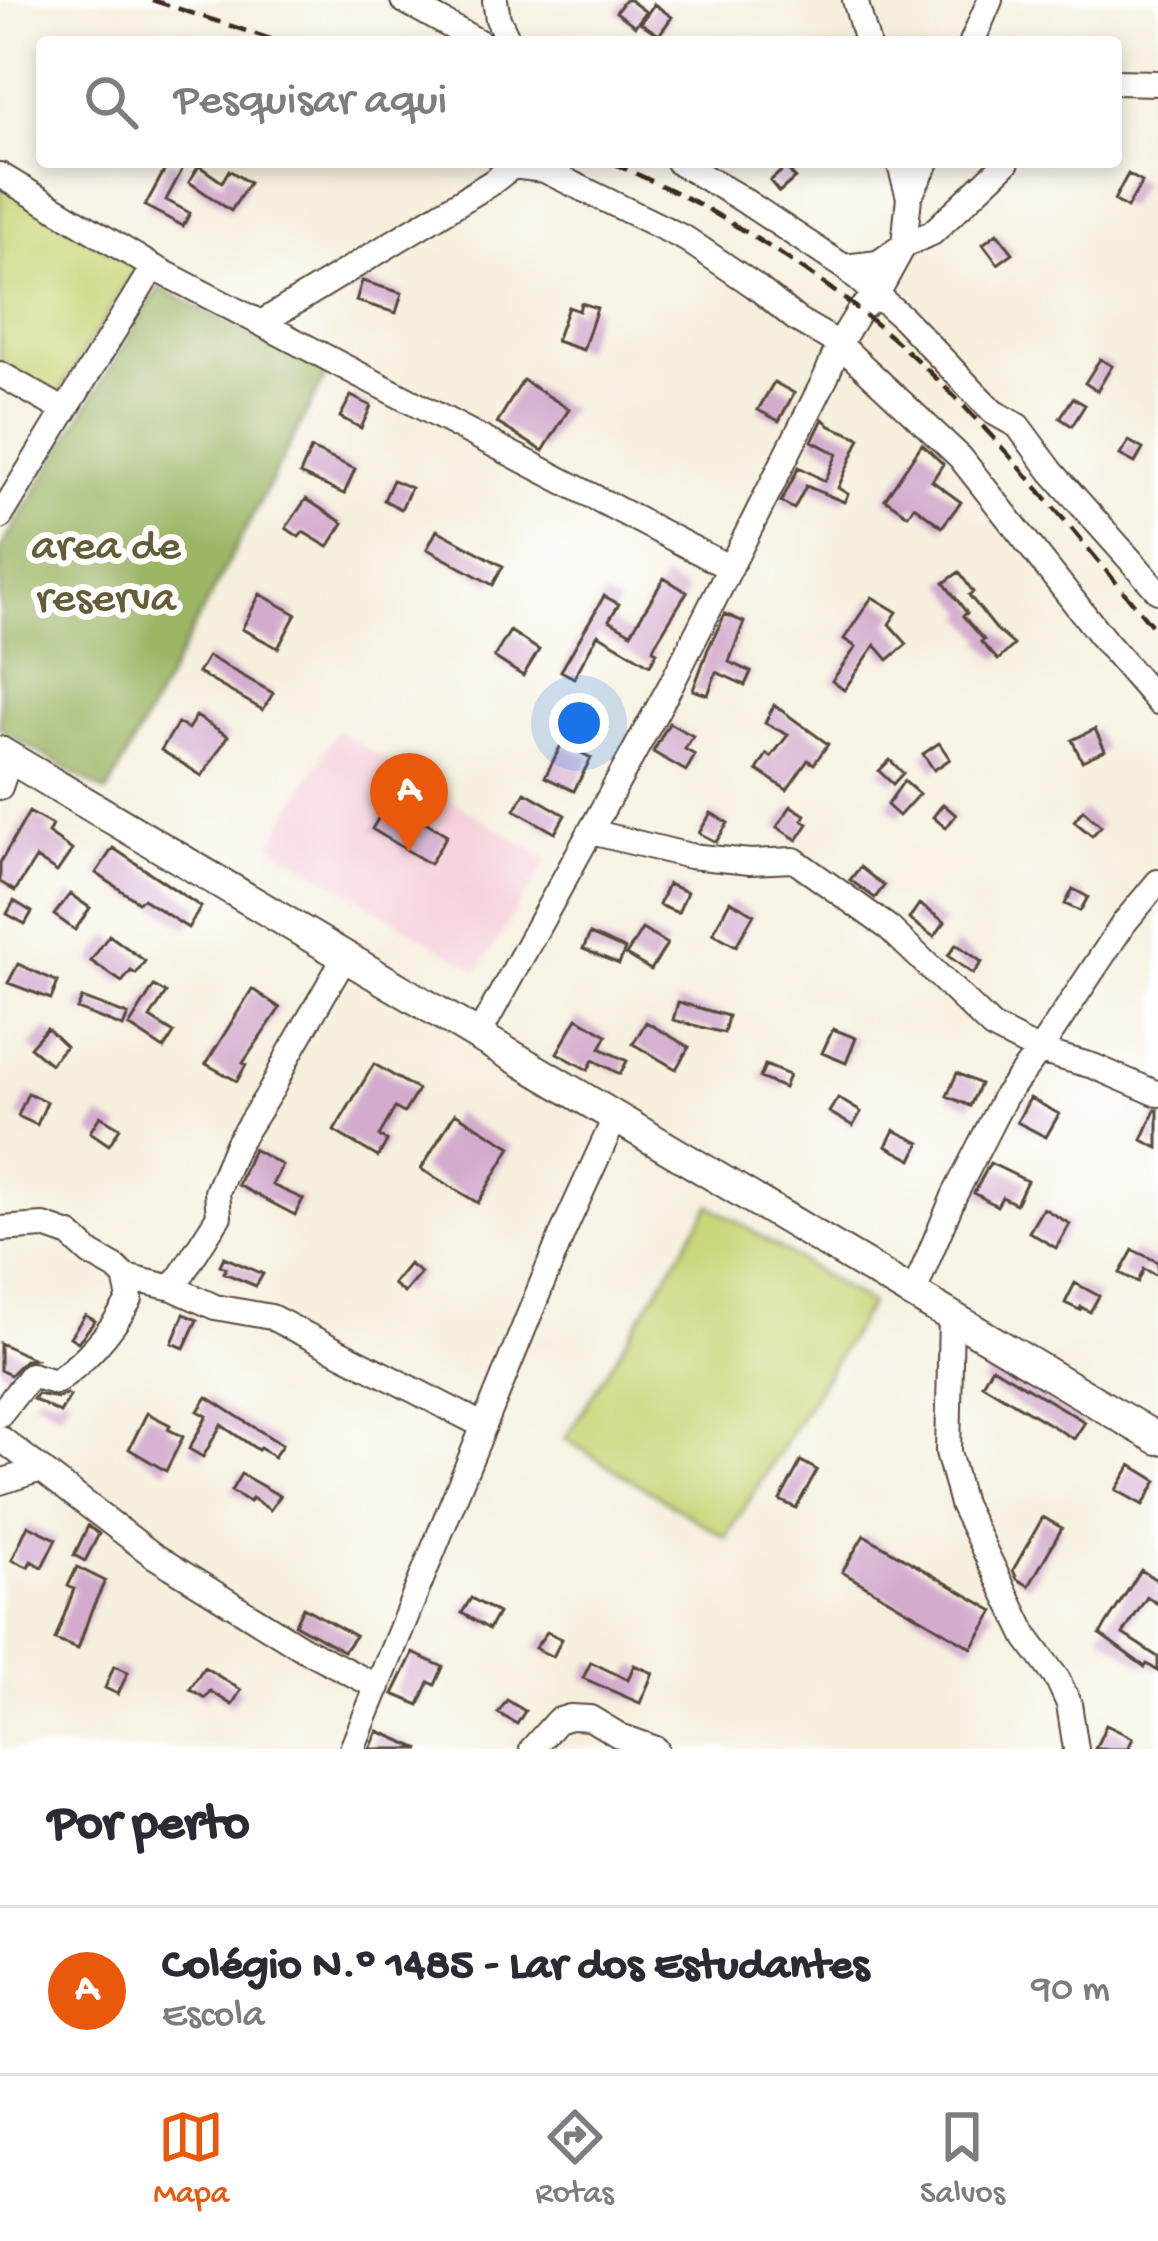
<!DOCTYPE html>
<html lang="pt">
<meta charset="utf-8">
<style>
:root{--surface:#fff;--page:#f2f2f3;--text:#2b2b33;--muted:#7c7c81;--line:#e1e1e2;--accent:#ea580c}
body{margin:0;font-family:"Gochi Hand",sans-serif;background:var(--page);color:var(--text)}
.you{position:absolute;left:579px;top:723px;width:42px;height:42px;margin:-30px;border:9px solid #fff;border-radius:50%;background:#1a73e8;box-shadow:0 0 0 18px #1a73e833}
.badge{display:grid;place-items:center;width:78px;height:78px;border-radius:50%;background:var(--accent);color:#fff;font-size:39px;font-weight:700}
.pin{position:absolute;translate:-50% -99px;filter:drop-shadow(0 3px 6px #0008)}
.pin::after{content:'';position:absolute;top:63px;width:42px;height:36px;background:inherit;clip-path:polygon(0 0,100% 0,50% 100%)}
.list{margin:0;padding:0;list-style:none}
h2{display:flex;justify-content:space-between;align-items:center;height:156px;margin:0;padding:0 48px;font-size:51px}
h2 small{font-size:39px;font-weight:400;color:var(--muted)}
.list li{display:grid;grid-template-columns:78px 1fr auto;gap:36px;align-items:center;box-sizing:border-box;height:168px;padding:0 48px;border-top:3px solid var(--line)}
.list b{display:block;font-size:45px;white-space:nowrap}
.list p{margin:0;font-size:39px;white-space:nowrap;color:var(--muted)}
.list em{font-size:39px;font-style:normal;color:var(--muted)}
.icon{flex:none;width:66px;height:66px;fill:none;stroke:currentColor;stroke-width:2;stroke-linecap:round;stroke-linejoin:round}
.map{position:relative;flex:none;width:1158px;height:1749px;overflow:hidden}
.search{position:absolute;background:var(--surface);box-shadow:0 6px 18px #0003;left:36px;right:36px;top:36px;height:132px;display:flex;align-items:center;gap:30px;box-sizing:border-box;padding:0 42px;border-radius:12px;color:var(--muted);font-size:45px}
.sheet{height:324px;background:var(--surface)}
nav{display:flex;justify-content:space-around;align-items:center;box-sizing:border-box;height:168px;border-top:3px solid var(--line);background:var(--surface);font-size:33px;color:var(--muted)}
nav a{display:grid;justify-items:center;gap:6px}
nav .on{color:var(--accent)}
.map>svg:first-child{display:block}
</style>
<div class="map">
<svg width="1158" height="1749" viewBox="0 0 1158 1749">
<rect width="100%" height="100%" fill="#fff"/>
<filter id="ink" filterUnits="userSpaceOnUse"><feTurbulence type="fractalNoise" baseFrequency=".00833" numOctaves="2"/><feDisplacementMap in="SourceGraphic" scale="24" xChannelSelector="R" yChannelSelector="G"/><feConvolveMatrix kernelMatrix="1 2 1 2 8 2 1 2 1" color-interpolation-filters="sRGB"/></filter>
<filter id="wash" filterUnits="userSpaceOnUse"><feTurbulence type="fractalNoise" baseFrequency=".004" numOctaves="4" result="noise"/><feDisplacementMap in="SourceGraphic" scale="48" xChannelSelector="R" yChannelSelector="G"/><feGaussianBlur stdDeviation="2.7" result="paint"/><feColorMatrix in="noise" values="0 0 0 0 0 0 0 0 0 0 0 0 0 0 0 0 0 1.4 0 .05"/><feComposite in="paint" operator="in"/></filter>
<g filter="url(#wash)">
<rect width="100%" height="100%" fill="#f5efdd"/>
<path fill="#f5cfda" d="M337,730L548,860L478,971L271,844Z"/>
<path fill="#c7d475" stroke="#817f4a" stroke-width="3" d="M0,185L136,267L58,395L0,361Z
M710,1205L870,1304L726,1538L565,1439Z"/>
<path fill="#9db666" stroke="#6c7042" stroke-width="3" d="M159,287L327,374L107,793L0,729V550Z"/>
<g id="blocks">
<path fill="#d3accd" d="M625,0H630L646,12L635,26L616,12Z
M654,4L672,17L659,35L641,23Z
M169,162L183,168L166,200L190,213L183,226L145,206Z
M199,166L222,182L229,170L249,183L231,211L189,182Z
M786,167L795,178L779,192L770,181Z
M1128,174L1142,182L1127,208L1114,200Z
M997,233L1013,253L998,264L983,244Z
M362,281L402,293L396,313L356,301Z
M581,303L597,308L583,350L556,341L568,307L579,311Z
M1100,359L1112,366L1097,391L1085,383Z
M523,380L569,409L543,451L497,423Z
M774,382L794,393L779,421L758,410Z
M351,396L371,406L361,428L340,417Z
M1073,398L1085,405L1072,426L1060,418Z
M823,419L830,426L860,438L838,488L848,494L844,502L806,486L794,509L781,502L799,467L825,481L837,454L812,441Z
M1129,441L1143,449L1135,463L1120,455Z
M922,444L943,464L932,481L961,502L942,527L914,506L908,515L885,499Z
M311,449L355,469L344,494L300,474Z
M393,480L411,488L401,509L384,500Z
M306,499L343,523L328,547L303,532L299,537L286,528Z
M437,530L503,566L493,585L427,549Z
M959,572L973,592L969,595L996,629L1014,645L998,660L981,642L984,640L963,616L967,613L944,583Z
M664,578L687,592L654,646L653,650L657,652L650,665L598,634L574,678L561,671L604,596L619,604L609,620L631,633Z
M260,594L296,614L278,648L242,629Z
M872,597L897,612L889,624L907,644L888,660L875,645L844,690L832,681L856,647L844,639Z
M725,614L744,622L729,662L751,672L745,685L716,672L708,695L693,690L708,649Z
M510,631L539,650L523,676L494,657Z
M208,656L273,693L263,710L198,673Z
M774,705L828,744L814,764L808,760L787,790L757,770L767,754L771,757L788,735L765,723Z
M196,716L228,736L202,776L161,750L178,723L188,729Z
M669,723L693,736L685,749L695,755L686,771L653,752Z
M1095,729L1105,750L1082,761L1072,740Z
M562,743L591,758L574,791L545,777Z
M939,743L950,759L934,770L923,754Z
M890,760L903,773L893,784L879,771Z
M904,781L919,794L899,816L887,805Z
M525,792L565,815L555,833L515,810Z
M389,800L447,835L430,864L372,829Z
M943,804L956,815L946,828L933,817Z
M791,806L805,815L802,820L808,824L797,840L777,827Z
M1083,810L1101,826L1092,836L1074,821Z
M29,812L52,825L48,833L72,850L57,872L36,858L15,891L0,882V863Z
M711,813L728,823L716,842L699,833Z
M113,848L201,907L188,928L143,899L138,902L96,873Z
M860,867L884,886L875,898L850,880Z
M668,884L687,892L678,913L659,905Z
M1073,889L1088,897L1080,911L1065,904Z
M70,894L90,908L75,930L54,915Z
M14,901L32,912L25,924L7,914Z
M730,901L754,914L736,946L713,933Z
M919,904L945,922L934,937L909,919Z
M642,929L667,944L651,970L626,955Z
M590,934L625,949L619,964L583,949Z
M109,935L145,961L136,974L131,971L122,982L91,961Z
M956,944L982,962L973,974L948,956Z
M18,964L58,982L51,999L8,983Z
M154,986L166,993L150,1018L174,1033L164,1049L129,1026Z
M252,989L280,1008L243,1063L246,1065L237,1081L206,1064Z
M82,998L128,1015L123,1027L77,1009Z
M678,1002L728,1016L724,1033L673,1020Z
M577,1018L607,1035L600,1048L627,1061L620,1074L593,1060L588,1070L557,1053Z
M646,1022L689,1047L676,1069L633,1044Z
M47,1028L66,1046L50,1064L30,1047Z
M833,1029L856,1038L846,1063L822,1053Z
M374,1064L418,1090L404,1113L395,1108L379,1136L387,1141L378,1157L334,1131Z
M765,1065L789,1075L784,1088L760,1078Z
M957,1073L980,1084L970,1106L947,1096Z
M28,1093L47,1102L37,1125L18,1116Z
M838,1098L861,1112L853,1126L829,1112Z
M1030,1098L1059,1114L1046,1137L1017,1122Z
M1155,1110H1158V1148L1142,1140Z
M455,1113L511,1147L478,1203L421,1169Z
M100,1116L120,1128L109,1145L90,1132Z
M894,1130L920,1143L912,1160L886,1146Z
M253,1149L282,1165L272,1185L303,1199L295,1215L238,1185Z
M990,1163L1027,1181L1016,1204L1002,1197L997,1206L974,1193Z
M1043,1208L1070,1224L1056,1248L1029,1232Z
M1133,1250L1158,1262V1276L1144,1269L1138,1282L1120,1273Z
M224,1257L263,1274L256,1286L224,1273L226,1268L220,1265Z
M409,1264L421,1273L404,1293L393,1284Z
M1075,1283L1099,1296L1090,1312L1081,1307L1080,1310L1065,1303Z
M184,1314L197,1320L184,1348L172,1343Z
M85,1315L95,1321L78,1342L70,1337Z
M0,1343L34,1359L25,1360L10,1375L0,1370Z
M992,1367L1085,1422L1074,1439L982,1384Z
M37,1394L57,1398L66,1394L70,1396L60,1413L33,1399Z
M207,1397L282,1445L274,1457L260,1448L258,1450L221,1425L203,1457L189,1449L207,1416L198,1411Z
M147,1413L170,1425L168,1429L183,1437L166,1471L129,1449Z
M801,1461L817,1470L796,1508L780,1500Z
M1131,1465L1157,1481L1143,1505L1116,1490Z
M241,1474L280,1496L270,1510L252,1498L250,1502L231,1491Z
M1043,1517L1062,1528L1029,1586L1017,1579L1013,1570Z
M28,1525L56,1539L42,1567L31,1561L28,1567L12,1560Z
M88,1526L99,1534L85,1561L74,1555Z
M864,1535L994,1611L972,1648L842,1572Z
M77,1567L105,1581L91,1611L78,1649L55,1640L74,1589L68,1586Z
M1141,1570L1158,1581V1604L1147,1597L1123,1634L1158,1657V1671L1147,1664L1145,1667L1100,1634Z
M471,1598L498,1613L489,1629L462,1613Z
M303,1607L355,1636L344,1651L295,1624Z
M547,1632L562,1639L553,1657L535,1648Z
M413,1653L443,1667L435,1685L429,1682L419,1705L393,1694Z
M591,1662L628,1680L634,1665L653,1673L640,1703L583,1678Z
M114,1666L128,1672L118,1694L105,1688Z
M204,1667L241,1690L232,1705L210,1691L205,1698L190,1689Z
M507,1700L525,1711L517,1724L498,1713Z
M1106,1725L1133,1738L1128,1749H1095Z
M378,1731L420,1749H370Z"/>
</g>
</g>
<g filter="url(#ink)">
<use href="#blocks" fill-opacity="0" stroke="#57483b" stroke-width="3"/>
<g fill="none" stroke-linecap="round" stroke-linejoin="round">
<defs>
<path id="minor" d="M403,0L479,42
M495,0L498,19L509,42
M855,0L867,42
M972,42L990,0
M1116,82L1158,83
M678,162L737,196L844,267L903,318L993,412L1018,426L1052,472L1158,591
M899,162L909,197
M0,175L153,267L730,568
M844,267L878,263L904,245L932,233L1007,162
M261,323L491,183L513,166L544,170L686,239L755,286L796,319L839,344L960,457L1105,641L1158,702
M0,374L65,411
M0,517L153,267
M0,787L10,758
M591,832L690,856L750,862L794,860L889,928L992,1027L1039,1051L1093,1066L1158,1094
M478,1036L672,683L826,377L839,344L859,311L876,296L904,245L909,197L927,162
M0,1229L44,1226L70,1235L91,1254L116,1268L125,1277L173,1288L215,1307L271,1317L484,1426
M173,1288L219,1216L217,1192L237,1144L273,1087L289,1054L345,957
M913,1294L955,1194L1005,1096L1039,1051L1124,923L1158,882
M951,1317L948,1452L962,1504L1027,1638L1058,1680L1069,1704L1076,1749
M0,1414L31,1375L55,1382C86,1361 111,1332 130,1299L125,1277
M0,1438L153,1555L304,1649L378,1687
M0,1482L41,1469
M352,1749L563,1232L615,1118
M532,1749L557,1721L570,1717L590,1718L620,1736L656,1749"/>
<path id="major" d="M0,752L1158,1439"/>
</defs>
<use href="#minor" stroke="#57483b" stroke-width="28"/>
<use href="#major" stroke="#57483b" stroke-width="34"/>
<use href="#minor" stroke="#fff" stroke-width="24"/>
<use href="#major" stroke="#fff" stroke-width="30"/>
<path stroke="#3b2a1e" stroke-width="4.5" stroke-dasharray="18 9" stroke-linecap="butt" d="M152,0L280,42
M611,162C644,178 678,192 709,210C771,246 835,288 889,335C990,422 1072,531 1158,633"/>
</g>
</g>
<g text-anchor="middle" dominant-baseline="central" stroke-width="12" stroke-linejoin="round" paint-order="stroke">
<g font-size="45" fill="#655d38" stroke="#fff">
<text x="106" y="548">area de<tspan x="106" dy="52">reserva</tspan></text>
</g>
</g>
</svg>
<div class="you"></div>
<div class="pin badge" style="left:409px;top:852px">A</div>
<div class="search"><svg class="icon" aria-label="search" viewBox="0 0 24 24"><circle cx="10" cy="10" r="6"/><path d="M15 15l6 6"/></svg>Pesquisar aqui</div>
</div>
<section class="sheet">
<h2>Por perto<small></small></h2>
<ul class="list">
<li><span class="badge">A</span><div><b>Colégio N.º 1485 - Lar dos Estudantes</b><p>Escola</p></div><em>90 m</em></li>
</ul>
</section>
<nav>
<a class="on"><svg class="icon" aria-label="map" viewBox="0 0 24 24"><path d="M3 6l6-2 6 2 6-2v14l-6 2-6-2-6 2zM9 4v14M15 6v14"/></svg>Mapa</a>
<a><svg class="icon" aria-label="directions" viewBox="0 0 24 24"><path d="M12 3l9 9-9 9-9-9zM9 14v-3h6M13 9l2 2-2 2"/></svg>Rotas</a>
<a><svg class="icon" aria-label="saved" viewBox="0 0 24 24"><path d="M7 4h10v16l-5-4-5 4z"/></svg>Salvos</a>
</nav>
